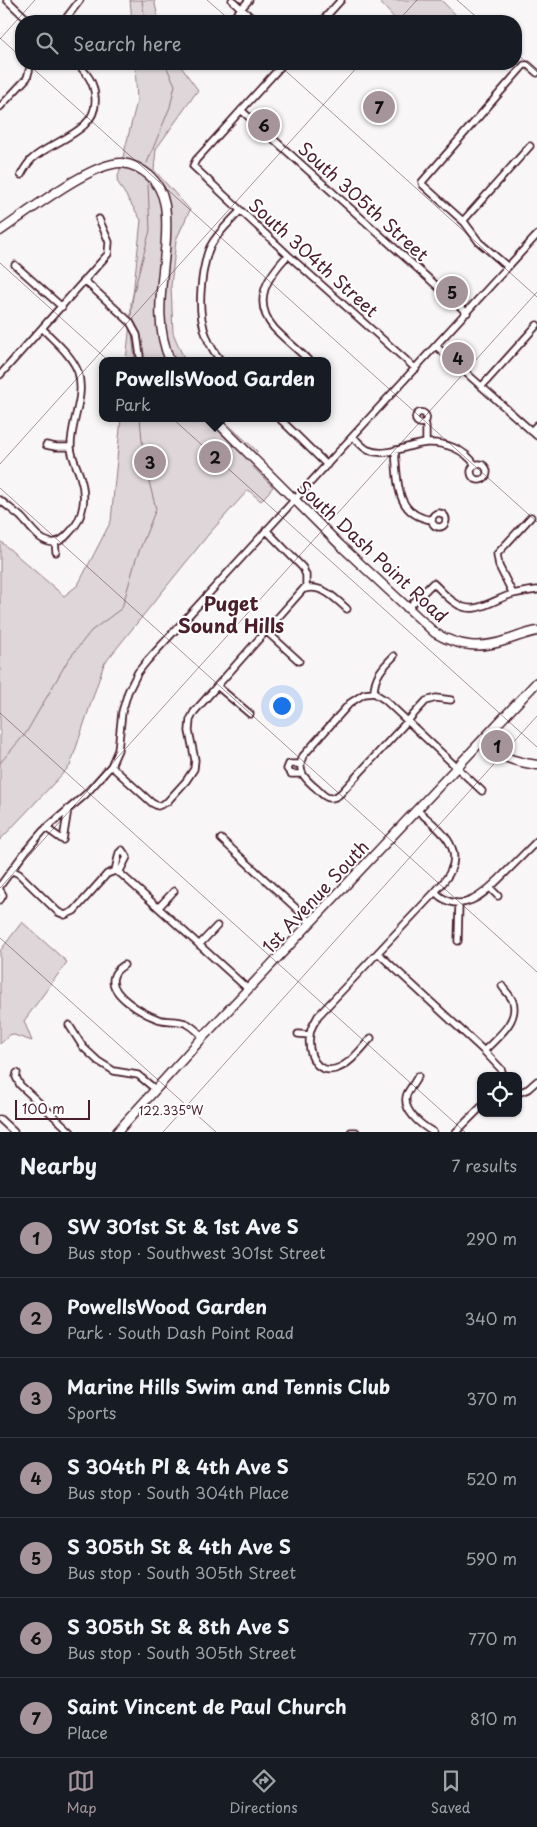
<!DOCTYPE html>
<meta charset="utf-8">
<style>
:root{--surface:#171b24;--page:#242831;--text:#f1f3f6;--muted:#9ea1a6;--line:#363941;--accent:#a6949b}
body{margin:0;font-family:"Playpen Sans",sans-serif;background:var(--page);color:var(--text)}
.controls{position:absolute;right:15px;bottom:15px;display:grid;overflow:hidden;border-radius:10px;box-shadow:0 1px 4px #0004}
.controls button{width:45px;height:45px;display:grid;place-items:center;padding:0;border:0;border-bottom:1px solid var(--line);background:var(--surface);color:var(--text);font:25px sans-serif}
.scale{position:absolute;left:15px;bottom:12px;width:75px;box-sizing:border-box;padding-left:5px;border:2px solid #4a1f2b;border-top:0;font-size:14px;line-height:18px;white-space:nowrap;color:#4a1f2b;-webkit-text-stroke:4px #fff;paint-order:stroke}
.you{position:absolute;left:281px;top:705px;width:18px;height:18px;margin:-12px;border:4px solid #fff;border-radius:50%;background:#1a73e8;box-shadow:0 0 0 8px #1a73e833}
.badge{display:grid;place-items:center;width:32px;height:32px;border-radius:50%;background:var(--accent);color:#111;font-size:16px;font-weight:700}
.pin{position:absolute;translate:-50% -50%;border:2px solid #fff;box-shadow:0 1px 5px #0006}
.popup{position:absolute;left:99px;top:357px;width:232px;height:65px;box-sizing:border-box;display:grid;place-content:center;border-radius:10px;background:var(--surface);filter:drop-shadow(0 1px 4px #0005);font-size:16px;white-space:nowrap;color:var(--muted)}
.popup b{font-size:19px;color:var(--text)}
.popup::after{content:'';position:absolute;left:50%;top:100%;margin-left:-10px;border:10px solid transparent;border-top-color:var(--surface)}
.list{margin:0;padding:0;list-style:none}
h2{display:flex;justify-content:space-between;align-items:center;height:65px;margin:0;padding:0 20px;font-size:21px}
h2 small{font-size:16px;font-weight:400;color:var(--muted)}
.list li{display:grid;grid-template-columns:32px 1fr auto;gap:15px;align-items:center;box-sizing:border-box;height:80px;padding:0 20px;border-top:1px solid var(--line)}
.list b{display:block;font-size:19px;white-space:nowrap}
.list p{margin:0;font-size:16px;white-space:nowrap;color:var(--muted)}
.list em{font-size:16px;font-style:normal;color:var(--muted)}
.icon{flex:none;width:28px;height:28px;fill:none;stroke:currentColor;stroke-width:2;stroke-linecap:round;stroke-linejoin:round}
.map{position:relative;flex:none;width:537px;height:1132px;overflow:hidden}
.search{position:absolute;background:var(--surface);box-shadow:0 1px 4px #0004;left:15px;right:15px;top:15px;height:55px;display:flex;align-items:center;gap:12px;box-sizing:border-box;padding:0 18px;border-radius:20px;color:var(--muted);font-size:19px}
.sheet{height:625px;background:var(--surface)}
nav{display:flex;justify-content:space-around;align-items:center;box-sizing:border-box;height:70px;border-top:1px solid var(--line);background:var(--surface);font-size:14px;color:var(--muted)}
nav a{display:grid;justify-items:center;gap:2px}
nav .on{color:var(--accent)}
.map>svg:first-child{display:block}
</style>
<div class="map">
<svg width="537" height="1132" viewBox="0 0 537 1132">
<rect width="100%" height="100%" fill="#f8f6f7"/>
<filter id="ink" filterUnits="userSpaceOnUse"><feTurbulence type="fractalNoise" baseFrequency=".02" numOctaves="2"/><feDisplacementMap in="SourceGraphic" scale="10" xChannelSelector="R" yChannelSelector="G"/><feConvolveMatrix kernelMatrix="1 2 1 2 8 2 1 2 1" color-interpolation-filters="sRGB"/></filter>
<g filter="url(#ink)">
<path fill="#ded6d9" stroke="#947a82" d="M130,0H154L159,21H132Z
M378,0H441L456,15L450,21H397Z
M135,64H179L198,90L156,149L154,170L190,210L176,240L171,286L173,333L185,361H126L141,220L117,181L137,101Z
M121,418H221L257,451L253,467L273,487L261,501L248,490L208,535L104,664L70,766L0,840V541L64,596L78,585L111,521Z
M22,922L67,962L24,1021L32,1041L11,1034L0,1044V951Z"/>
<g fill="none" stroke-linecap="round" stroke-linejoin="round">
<path stroke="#8f747b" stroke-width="1" d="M142,0L145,21
M147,163L170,107L175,85L165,64
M131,318V303L150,230L148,184
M132,333L135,361
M0,763L26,733L68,660L91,631L122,608L136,559L156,509L144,462L140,418"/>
<defs>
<path id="street" d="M7,0L29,21
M232,0L255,21
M64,21L80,0
M230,21L249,0
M322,21L341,0
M283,64L196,160L193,166L288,255L416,369
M0,107L27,78L31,64
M241,110L467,313
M21,175C24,169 28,163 32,159C53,140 99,132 95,97C94,82 87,73 77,64
M463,221L530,146
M288,255C268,276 251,301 274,328C285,340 298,349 309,361
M15,265L62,307
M508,267L479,242L465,223L423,185L422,182L524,65H528L537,73
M85,281L130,322L137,335L140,356
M436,346L537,436
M221,361C199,335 198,305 203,273C205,264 206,255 210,247C217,233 230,222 240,211
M0,375L108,254L109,242L99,219
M482,386L537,325
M415.5 418a5.5 5.5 0 1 1 11 0a5.5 5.5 0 1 1-11 0Z
M279,418L327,465
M425,422L426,426V443
M531,431L537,425
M353,437C358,441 362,447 368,450C387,458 408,444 427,443C444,442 465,449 475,465
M46,445L56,447H71
M395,450C398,480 394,515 432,520
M471 472a8 8 0 1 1 16 0a8 8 0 1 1-16 0Z
M0,500C7,506 14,511 21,517C29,525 37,539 49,542C57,544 64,539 69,533C84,519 87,496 80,476C77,467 72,458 71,448C70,422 86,398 78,372C72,355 54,341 42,328
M432 520a7 7 0 1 1 14 0a7 7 0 1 1-14 0Z
M55,542L56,552
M305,589C322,584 336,599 347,609
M513,594L499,566L497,554L531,517
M407,609L433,583C440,589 446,597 454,602C474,618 493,599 513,594C521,592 529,591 537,590
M266,631L299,661
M217,686L250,714
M374,693L364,694L350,703L303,756C296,771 306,780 317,789C321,793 325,798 330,798C335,798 338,796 341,793L426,701L436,698L451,700
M374,693L385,700L482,791
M374,693C374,676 383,667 394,656
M301,764H289L287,769L291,774H302
M111,766L152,803L158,806L167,802L186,781L194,769L195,760L189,731L190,720L194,712L306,586V575L303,568L266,530
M46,828L63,840L68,809
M221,839L311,922
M115,871L121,874L248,989
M115,871L119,853L122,850L127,857L119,873
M10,872L13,871L19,874L58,912L65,915L74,911L107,874L115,871
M0,886L25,852L43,831L85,795L111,766L118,750L122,712L128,692L138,672L147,661L537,235
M490,888L498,896
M0,890L3,895L0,900
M435,892C461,918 485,893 504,874C515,863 526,852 537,841
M159,907L174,891
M458,941L459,903
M199,945L217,926
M378,953L484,1051L501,1069L504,1076
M124,965C120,968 115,971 114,976C107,994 144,1014 158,1019C167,1022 176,1020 185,1023C192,1025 198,1032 203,1037
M69,1025L83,1047L98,1061L114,1071L138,1075L155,1089
M298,1034L310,1035
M371,1038C361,1049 350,1065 335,1069C311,1075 305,1043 312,1027C314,1023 316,1020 318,1016L435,892C441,885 448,878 451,870C463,844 434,825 417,810
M484,1051C496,1038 519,1022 513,1002C512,997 505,991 502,986
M17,1073L16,1077L20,1085L71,1132
M418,1076C415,1082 410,1088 407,1094C401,1110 421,1125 433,1132
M518,1093L528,1089L537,1081
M0,1119L14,1132
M351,1132H356
M456,1132L481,1107"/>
<path id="secondary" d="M0,231C27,213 91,162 122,163C132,164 143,170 150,176C167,192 167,215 166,237C164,281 152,317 170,361
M213,418L340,545L435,633C459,647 481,649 507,640C517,637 526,633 537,631
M483,741C502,758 511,761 537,765
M117,1132L203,1037L537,682"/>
</defs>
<use href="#street" stroke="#4a1f2b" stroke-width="9"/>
<use href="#secondary" stroke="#4a1f2b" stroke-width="11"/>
<use href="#street" stroke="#fff" stroke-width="5.5"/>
<use href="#secondary" stroke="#fff" stroke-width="8"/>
</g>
</g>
<path fill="none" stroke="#4a1f2b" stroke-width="1" stroke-opacity="0.45" d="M207,0L231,21M457,0L481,21M398,21L417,0M0,38L21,57M0,39L35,0M516,53L537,72M28,64L537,522M278,64L537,297M0,263L537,747M0,464L360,64M0,488L537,972M0,713L465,1132M0,888L537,292M0,938L216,1132M163,1132L537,716"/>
<g text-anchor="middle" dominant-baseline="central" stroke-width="4" stroke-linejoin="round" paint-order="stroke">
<g font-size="18" fill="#4a1f2b" stroke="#fff">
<text transform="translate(364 201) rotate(42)">South 305th Street</text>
<text transform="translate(314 257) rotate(42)">South 304th Street</text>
<text transform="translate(373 551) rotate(43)">South Dash Point Road</text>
<text transform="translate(315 896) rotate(-47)">1st Avenue South</text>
</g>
<g font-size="19" font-weight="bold" fill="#4a1f2b" stroke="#fff">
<text x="231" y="603">Puget<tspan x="231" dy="22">Sound Hills</tspan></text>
</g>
</g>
<g font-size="12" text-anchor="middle" fill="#4a1f2b" stroke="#fff" stroke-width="4" stroke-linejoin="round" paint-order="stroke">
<text x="171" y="1115">122.335°W</text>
</g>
</svg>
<div class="controls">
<button><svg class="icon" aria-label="locate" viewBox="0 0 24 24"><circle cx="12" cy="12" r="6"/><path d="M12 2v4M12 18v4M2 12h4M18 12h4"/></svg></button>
</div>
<div class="scale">100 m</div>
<div class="you"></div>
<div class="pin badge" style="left:497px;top:746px">1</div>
<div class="pin badge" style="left:215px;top:457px">2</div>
<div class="popup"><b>PowellsWood Garden</b>Park</div>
<div class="pin badge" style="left:150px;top:462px">3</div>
<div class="pin badge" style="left:458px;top:358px">4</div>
<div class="pin badge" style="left:452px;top:292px">5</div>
<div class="pin badge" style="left:264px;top:125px">6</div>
<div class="pin badge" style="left:379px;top:107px">7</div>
<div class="search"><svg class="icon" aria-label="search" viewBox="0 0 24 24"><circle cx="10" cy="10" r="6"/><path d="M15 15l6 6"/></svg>Search here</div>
</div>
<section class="sheet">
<h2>Nearby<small>7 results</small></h2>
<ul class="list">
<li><span class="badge">1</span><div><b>SW 301st St &amp; 1st Ave S</b><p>Bus stop · Southwest 301st Street</p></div><em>290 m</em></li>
<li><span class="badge">2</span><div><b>PowellsWood Garden</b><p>Park · South Dash Point Road</p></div><em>340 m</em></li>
<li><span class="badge">3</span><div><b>Marine Hills Swim and Tennis Club</b><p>Sports</p></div><em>370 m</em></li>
<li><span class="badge">4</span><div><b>S 304th Pl &amp; 4th Ave S</b><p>Bus stop · South 304th Place</p></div><em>520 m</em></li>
<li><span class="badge">5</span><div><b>S 305th St &amp; 4th Ave S</b><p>Bus stop · South 305th Street</p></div><em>590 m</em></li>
<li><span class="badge">6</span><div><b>S 305th St &amp; 8th Ave S</b><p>Bus stop · South 305th Street</p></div><em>770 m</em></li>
<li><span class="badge">7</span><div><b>Saint Vincent de Paul Church</b><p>Place</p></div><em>810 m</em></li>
</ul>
</section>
<nav>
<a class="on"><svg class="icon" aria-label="map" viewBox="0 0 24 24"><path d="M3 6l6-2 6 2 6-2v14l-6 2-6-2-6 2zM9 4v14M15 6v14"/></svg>Map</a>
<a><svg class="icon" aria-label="directions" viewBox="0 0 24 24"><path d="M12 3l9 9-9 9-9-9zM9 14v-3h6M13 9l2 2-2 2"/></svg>Directions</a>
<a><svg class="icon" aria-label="saved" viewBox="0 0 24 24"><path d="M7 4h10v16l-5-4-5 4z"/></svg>Saved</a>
</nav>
